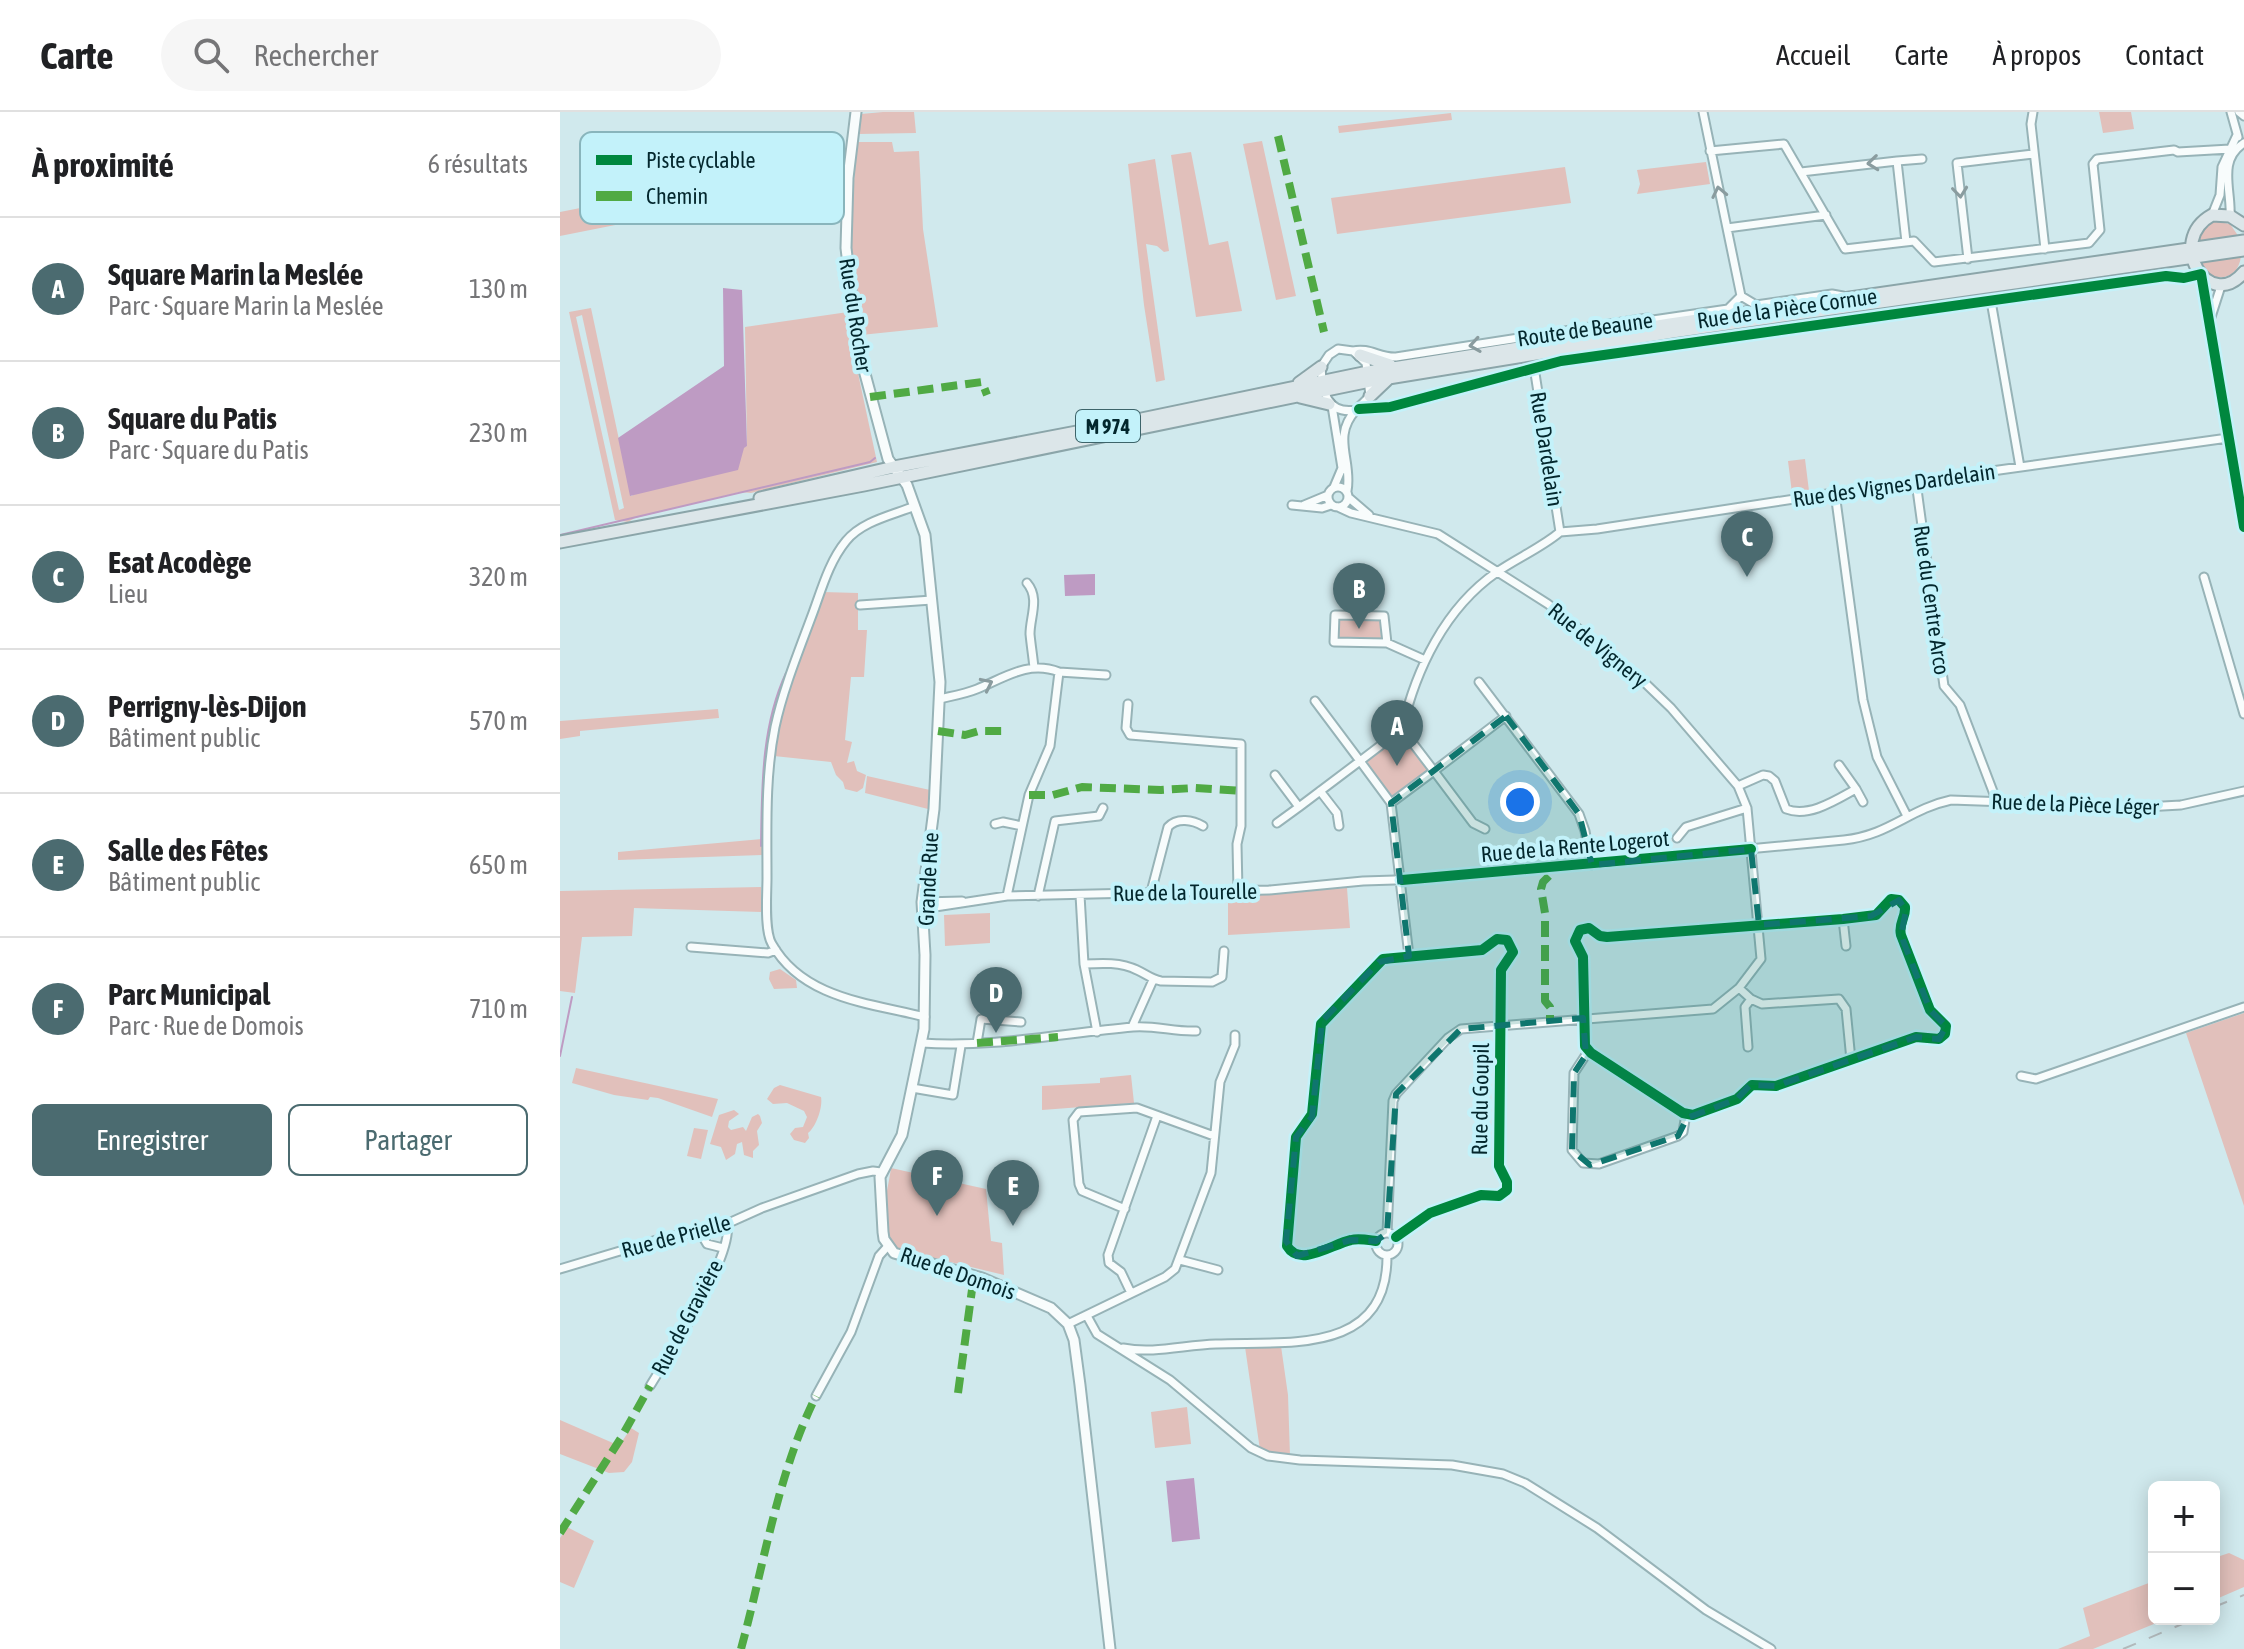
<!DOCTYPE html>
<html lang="fr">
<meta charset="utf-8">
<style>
:root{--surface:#fff;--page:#f6f6f6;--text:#202124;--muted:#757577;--line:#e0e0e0;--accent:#4b6b70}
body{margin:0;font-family:"Asap Condensed",sans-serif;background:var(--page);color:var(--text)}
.controls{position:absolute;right:24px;bottom:24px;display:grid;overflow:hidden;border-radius:12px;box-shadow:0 4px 20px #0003}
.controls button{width:72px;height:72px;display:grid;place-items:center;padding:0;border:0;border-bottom:2px solid var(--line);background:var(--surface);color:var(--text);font:40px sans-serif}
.you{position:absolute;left:960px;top:690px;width:28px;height:28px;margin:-20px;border:6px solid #fff;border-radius:50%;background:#1a73e8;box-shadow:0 0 0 12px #1a73e833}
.badge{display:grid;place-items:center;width:52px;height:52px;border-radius:50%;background:var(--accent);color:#fff;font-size:26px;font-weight:700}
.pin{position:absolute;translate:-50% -66px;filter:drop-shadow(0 2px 4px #0008)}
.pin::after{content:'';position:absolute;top:42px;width:28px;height:24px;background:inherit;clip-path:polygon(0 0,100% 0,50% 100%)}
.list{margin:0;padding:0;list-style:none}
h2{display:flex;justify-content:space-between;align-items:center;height:104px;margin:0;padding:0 32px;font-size:34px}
h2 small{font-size:26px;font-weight:400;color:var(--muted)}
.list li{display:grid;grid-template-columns:52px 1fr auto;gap:24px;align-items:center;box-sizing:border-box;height:144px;padding:0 32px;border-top:2px solid var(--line)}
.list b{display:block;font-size:30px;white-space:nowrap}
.list p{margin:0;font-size:26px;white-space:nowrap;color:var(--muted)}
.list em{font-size:26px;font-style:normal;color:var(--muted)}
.actions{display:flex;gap:16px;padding:24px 32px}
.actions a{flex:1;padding:18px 0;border:2px solid var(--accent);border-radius:12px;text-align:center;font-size:28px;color:var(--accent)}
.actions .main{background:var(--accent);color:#fff}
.icon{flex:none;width:44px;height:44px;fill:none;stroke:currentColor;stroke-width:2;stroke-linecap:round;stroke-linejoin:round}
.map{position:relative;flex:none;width:1684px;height:1537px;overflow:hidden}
header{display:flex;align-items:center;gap:48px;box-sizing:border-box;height:112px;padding:0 40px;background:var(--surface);border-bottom:2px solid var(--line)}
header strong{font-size:38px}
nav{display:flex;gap:44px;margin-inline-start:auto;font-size:28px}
.search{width:560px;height:72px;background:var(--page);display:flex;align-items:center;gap:20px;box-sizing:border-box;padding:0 28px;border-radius:44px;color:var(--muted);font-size:30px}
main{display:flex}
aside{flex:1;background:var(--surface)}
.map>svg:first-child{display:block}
</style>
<header>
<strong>Carte</strong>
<div class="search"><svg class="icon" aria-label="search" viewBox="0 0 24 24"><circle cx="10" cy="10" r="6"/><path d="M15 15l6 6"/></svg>Rechercher</div>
<nav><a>Accueil</a><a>Carte</a><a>À propos</a><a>Contact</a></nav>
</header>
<main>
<aside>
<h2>À proximité<small>6 résultats</small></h2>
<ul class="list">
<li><span class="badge">A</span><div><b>Square Marin la Meslée</b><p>Parc · Square Marin la Meslée</p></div><em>130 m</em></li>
<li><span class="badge">B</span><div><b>Square du Patis</b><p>Parc · Square du Patis</p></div><em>230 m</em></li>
<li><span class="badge">C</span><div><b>Esat Acodège</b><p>Lieu</p></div><em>320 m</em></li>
<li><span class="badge">D</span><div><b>Perrigny-lès-Dijon</b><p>Bâtiment public</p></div><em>570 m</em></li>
<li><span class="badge">E</span><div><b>Salle des Fêtes</b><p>Bâtiment public</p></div><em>650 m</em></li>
<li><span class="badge">F</span><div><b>Parc Municipal</b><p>Parc · Rue de Domois</p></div><em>710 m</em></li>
</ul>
<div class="actions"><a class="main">Enregistrer</a><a>Partager</a></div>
</aside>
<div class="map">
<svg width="1684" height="1537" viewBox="0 0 1684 1537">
<rect width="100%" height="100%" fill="#d0e9ed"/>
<path fill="#e1c0bb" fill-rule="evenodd" d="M323,0H354L356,21L298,22L301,2Z
M1539,0H1571L1574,17L1543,21Z
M891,1L892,8L779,21L778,14Z
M702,29L736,184L716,188L683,32Z
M297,30H332L334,40L359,39L363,117L378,215L301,223L290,121Z
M631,40L649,133L668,129L682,199L636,205L611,43Z
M595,47L609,139L604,140L597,134L586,132L605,268L596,270L584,193L568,52Z
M1146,50L1150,72L1077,82L1080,72L1077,58Z
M1005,55L1011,91L777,122L771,86Z
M182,64L186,87L0,124V100Z
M1653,109L1670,112L1679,125L1636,131L1642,117Z
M1681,145C1678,162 1667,168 1651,164L1640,149Z
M31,196L71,384L187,334L185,215L288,200L293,238L317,350L191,381L180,380L75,406L68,410L55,408L9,200ZM22,203L64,396L59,398L16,205Z
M1245,347L1249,379L1232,381L1228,349Z
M263,480L298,481V518H307L304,565H291L285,628L292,630L287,651L294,649L297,659L306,663L303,676L297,680L285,677L283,670L276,663L271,650L214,644L227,578Z
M785,505L820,507L821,526L779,529L776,524V511Z
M158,597L159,606L20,619V624L0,627V609Z
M840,624L844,625L867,657L864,663L834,684L828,681L807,650L808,646Z
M307,664L370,678L368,697L305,681Z
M202,727V743L58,748V740Z
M201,775V800L74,796L72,824L22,825L15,881L0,879V779Z
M787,776L790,816L668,823V783Z
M430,801V831L385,834L384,803Z
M220,857L236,868L237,876L214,877L209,867L210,860Z
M1684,901V1094L1626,921Z
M16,956L158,987L152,1005L98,986L90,985L88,988L54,983L12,971Z
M571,963L574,991L482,998V974L540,971V966Z
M220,973L261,985C263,995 256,1015 248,1021L249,1026L245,1031L234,1028L230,1022L235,1016L243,1015L247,1005L244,999L227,991L213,992L207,987L214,976Z
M174,998L179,1002L169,1009L168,1015L171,1018L183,1015L186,1019L192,1005L198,1002L200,1004L202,1011L197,1019L199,1033L193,1039V1046L184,1043L182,1030L177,1032L175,1042L166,1048L161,1035L150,1032L159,1003Z
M134,1016L148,1018L141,1047L127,1044Z
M331,1056L426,1077L431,1129L442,1131L444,1163L337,1137C316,1107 327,1086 331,1056Z
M721,1234L728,1283L730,1344L700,1338L685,1235Z
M627,1295L631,1332L595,1336L591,1300Z
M0,1308L53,1331H61L71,1316L79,1321L72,1350L64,1360L49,1361L0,1342Z
M7,1415L34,1429L14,1476L0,1470V1426Z
M1669,1441L1684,1448V1475L1654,1488V1446Z
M1594,1469V1507H1606L1533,1537H1498L1530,1524L1523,1496Z"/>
<path fill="#be9bc3" d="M163,176L182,178L187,334L184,336L178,358L70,384L58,326L164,254Z
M535,462V483L505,484L504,463Z
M634,1366L640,1427L612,1430L606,1369Z"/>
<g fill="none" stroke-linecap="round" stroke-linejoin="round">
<path stroke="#be9bc3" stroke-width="2" d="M0,423L310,350L315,346
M201,734C202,676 201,615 226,561
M0,944L12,885"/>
<defs>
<path id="minor" d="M1143,0L1181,184
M1473,0L1471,12L1485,137
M1671,0L1678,25
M1679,0L1684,4
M1150,39L1224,32L1285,137L1354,129L1374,150L1529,131L1540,118L1533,52L1537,47L1614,38L1618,40L1670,37
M1337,49L1362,47
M1241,60L1337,49L1346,130
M1652,103L1660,83L1662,55L1677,23
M1670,104C1672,79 1657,48 1684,31
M1167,116L1266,103
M1408,147L1397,51L1473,42
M1181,184L1196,193L1272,182L1283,184
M1431,189L1460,355
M1651,205L1661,174
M778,237L793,239L806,251L810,284L796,298C766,303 762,278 761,255L769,243Z
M793,239C809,235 820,246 836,245L1088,206L1093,208L1168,197L1181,184
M974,255L1000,420
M772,294L782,356L774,375
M799,297L830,295L1001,249L1606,164L1624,166L1641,162L1684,415
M1356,370L1384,574L1400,593L1437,690
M768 385a10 10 0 1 1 20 0a10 10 0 1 1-20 0Z
M787,379C793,349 771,325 796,298
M1275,381L1303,588L1317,645L1347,704
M788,385L809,403
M732,393L762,396L771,393
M744,393L768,383
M355,394C333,403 302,409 286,429C268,451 261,480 251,506C238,541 223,578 215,615C205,665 207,716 207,766C207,782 204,819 212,832C243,887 310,891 365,905
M778,395L791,401L878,422L988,492L1084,570L1111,596L1178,674L1187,696L1201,847L1179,876
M1000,420L1037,417L1267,382L1668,326
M1644,465L1684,602
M467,471C480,486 470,505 470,522C471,533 473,545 474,556
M300,493L372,488
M775,503L824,504L827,531L774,530Z
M827,531L865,548
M919,570L1019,702L1025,719L1031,753
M379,587C392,584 405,582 417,577C444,566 468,548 499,560
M568,592L566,616L570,623L681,632V714L677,732L678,779
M842,617C856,557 885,496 937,460C957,446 981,436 1000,420
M842,617L874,659L831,691L800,649Z
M715,663L739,695L717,711
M1178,674L1203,663L1209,664L1215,669L1226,697C1249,706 1276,688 1296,677L1279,653
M1296,677L1303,690
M760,679L777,701L779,714
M831,691L849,844
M739,695L800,649L755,589
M435,712L443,710L462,714
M925,717L913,711L874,659L946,604
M1117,726L1126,715L1187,696
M591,780L608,715C617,705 633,708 643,714
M520,783L524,852L537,920
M447,784L469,683L490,634L499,560L546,563
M478,784L495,709L539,704L543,696
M1331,787L1339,788L1345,795C1346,806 1338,811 1341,823L1370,898L1386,914L1385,922L1379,927L1356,925L1216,974L1192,973L1177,987L1133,1003L1123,1001L1031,941L1025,934L1023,845L1015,829L1020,818L1029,816L1040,824L1047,825L1283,807L1316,803Z
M362,790L402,789
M362,797L447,784L709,778L803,769L867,767L1284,728C1330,723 1349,697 1391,688L1585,695L1621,693L1684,679
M1283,807L1286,834
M131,835L208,841L216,838
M524,852C542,851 561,850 577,858C586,862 591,867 601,869L652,870L662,865L664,839
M572,915L593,868
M362,931C433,936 503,921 573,915C594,913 615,920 636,919
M417,931L421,907L461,910
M1188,935L1185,895L1191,887
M1029,938L1014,961L1012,1038L1023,1051L1039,1052L1118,1024L1123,1020L1126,1002
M1461,964L1476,967L1684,895
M352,976L393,983L401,934
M565,1097L522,1079L519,1072L513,1008L519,1000L577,996L654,1024
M140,1120L147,1132L163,1136
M816 1132a11 11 0 1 1 22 0a11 11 0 1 1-22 0Z
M827,1121L833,989L836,982L888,926L901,917L1153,897L1179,876L1191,887L1202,892L1279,887L1286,897L1291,948
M816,1129C808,1128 799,1126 791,1128C772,1132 740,1156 727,1134L736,1025L752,1002L761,912L823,847L922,838L937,827L947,828L953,840L941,858L939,1054L947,1070V1078L939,1084L921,1083L870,1101L836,1125
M620,1148L658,1158
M0,1157L100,1127L162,1114L202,1096L298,1062L313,1059L321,1060
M571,1181L561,1160L549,1151L548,1143L597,1004
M527,1204L537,1222L610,1268L691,1336L708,1344L740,1348L892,1353L943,1362L965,1371L1037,1416L1146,1498L1211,1537
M508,1212L605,1165L615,1157L651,1061L660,970L675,933V923
M563,1236C594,1242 624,1233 656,1232C727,1229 828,1244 827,1143
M90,1274C108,1244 174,1144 167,1112
M256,1284L291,1220L319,1144L328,1134"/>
<path id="secondary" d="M296,0L288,66L286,136L295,212L301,247L328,347L347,373L365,423L380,570L374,697L362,790L365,843L364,917L342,1023L320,1065L323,1120L324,1127L334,1141L422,1166L491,1196L508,1212L514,1228L520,1273L550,1537"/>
<path id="primary" d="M1684,113L1670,104L1652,103C1605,129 1649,202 1684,160
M800,243L830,253
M739,271L761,255
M810,284L830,265
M740,285L769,292
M200,386L334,355L548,314L808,260L1110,212L1684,129
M0,430L304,373L810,269L1112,220L1684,138"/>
</defs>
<use href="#minor" stroke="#97b3b7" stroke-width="11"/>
<use href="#secondary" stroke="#97b3b7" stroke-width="13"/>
<use href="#primary" stroke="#8ba5a9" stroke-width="15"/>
<use href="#minor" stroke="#f8fcfc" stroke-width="7"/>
<use href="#secondary" stroke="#f8fcfc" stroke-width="9"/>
<use href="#primary" stroke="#dce6e9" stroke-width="11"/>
<path stroke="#b1b9bb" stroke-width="2" stroke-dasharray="14 14" stroke-linecap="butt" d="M1654,1495L1684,1483
M1563,1537L1634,1507"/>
<path stroke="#50aa44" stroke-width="8" stroke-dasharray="16 8" stroke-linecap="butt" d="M718,24L764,220
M310,285L422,270L427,283
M378,619L405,623L419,619H443
M469,683H493L522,675L601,678L634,676L682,679
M989,764L983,770L981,777L985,801V889L990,895V909
M417,931L498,925
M398,1281L414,1163
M0,1421L61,1326L90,1274
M181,1537C204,1453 217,1363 256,1284"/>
<defs>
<path id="cycleway" d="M799,297L830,295L1001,249L1606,164L1624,166L1641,162L1684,415
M842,768L1191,737
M1331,787L1339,788L1345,795C1346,806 1338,811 1341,823L1370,898L1386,914L1385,922L1379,927L1356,925L1216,974L1192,973L1177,987L1133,1003L1123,1001L1031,941L1025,934L1023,845L1015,829L1020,818L1029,816L1040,824L1047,825L1283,807L1316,803Z
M816,1129C808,1128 799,1126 791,1128C772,1132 740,1156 727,1134L736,1025L752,1002L761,912L823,847L922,838L937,827L947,828L953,840L941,858L939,1054L947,1070V1078L939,1084L921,1083L870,1101L836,1125"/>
</defs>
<use href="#cycleway" stroke="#c3f2fa" stroke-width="15"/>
<use href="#cycleway" stroke="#00873e" stroke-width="10"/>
</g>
<defs><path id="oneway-chevron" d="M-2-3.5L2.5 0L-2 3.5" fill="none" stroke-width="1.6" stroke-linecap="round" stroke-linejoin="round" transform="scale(2)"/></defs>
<g stroke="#8a9c9f">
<use href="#oneway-chevron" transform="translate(1313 51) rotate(174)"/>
<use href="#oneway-chevron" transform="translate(1159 80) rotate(-102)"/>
<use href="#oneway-chevron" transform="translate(1400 80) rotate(84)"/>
<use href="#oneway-chevron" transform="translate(915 233) rotate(171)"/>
<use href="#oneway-chevron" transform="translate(427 572) rotate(-26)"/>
</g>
<path fill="#0f766e" fill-opacity="0.2" stroke="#0f766e" stroke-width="6" stroke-dasharray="16 10" stroke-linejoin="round" d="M946,604L1019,702L1032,753L1191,737L1199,813L1311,804L1339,788L1346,799L1341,823L1370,898L1386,914L1379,927L1356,925L1216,974L1190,973L1177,987L1127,1006L1118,1024L1030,1053L1012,1038L1014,961L1026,943L1023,906L901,917L836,982L827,1121L816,1129L791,1128L737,1144L726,1129L736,1025L752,1005L762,909L819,850L849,844L831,691Z"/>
<g text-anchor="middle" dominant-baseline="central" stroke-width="8" stroke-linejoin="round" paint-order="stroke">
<rect fill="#c3f2fa" stroke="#3d646a" stroke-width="2" x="516" y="298" width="64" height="32" rx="6"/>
<g font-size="20" font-weight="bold" fill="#03272d">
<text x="548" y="314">M 974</text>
</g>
<g font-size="22" fill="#03272d" stroke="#c3f2fa">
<text transform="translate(1227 196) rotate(-8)">Rue de la Pièce Cornue</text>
<text transform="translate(296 203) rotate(81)">Rue du Rocher</text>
<text transform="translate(1025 217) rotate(-8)">Route de Beaune</text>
<text transform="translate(987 337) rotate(81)">Rue Dardelain</text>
<text transform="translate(1334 373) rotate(-8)">Rue des Vignes Dardelain</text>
<text transform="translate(1372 488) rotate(82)">Rue du Centre Arco</text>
<text transform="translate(1038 533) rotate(39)">Rue de Vignery</text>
<text transform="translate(1515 692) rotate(2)">Rue de la Pièce Léger</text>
<text transform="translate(1015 734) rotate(-5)">Rue de la Rente Logerot</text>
<text transform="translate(368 767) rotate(-87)">Grande Rue</text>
<text transform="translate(625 780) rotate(-1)">Rue de la Tourelle</text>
<text transform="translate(920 987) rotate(-89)">Rue du Goupil</text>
<text transform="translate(116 1124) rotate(-15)">Rue de Prielle</text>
<text transform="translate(398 1161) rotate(19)">Rue de Domois</text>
<text transform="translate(127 1205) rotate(-62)">Rue de Gravière</text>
</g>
</g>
<rect x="20" y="20" width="264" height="92" rx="12" fill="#c3f2fa" stroke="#89b5bc" stroke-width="2"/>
<rect x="36" y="43" width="36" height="10" fill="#00873e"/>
<rect x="36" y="79" width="36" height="10" fill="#50aa44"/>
<g font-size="22" fill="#03272d">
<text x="86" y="56">Piste cyclable</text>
<text x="86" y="92">Chemin</text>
</g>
</svg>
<div class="controls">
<button>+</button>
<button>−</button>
</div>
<div class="you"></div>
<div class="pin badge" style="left:837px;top:654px">A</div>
<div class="pin badge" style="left:799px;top:517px">B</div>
<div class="pin badge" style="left:1187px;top:465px">C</div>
<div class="pin badge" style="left:436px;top:921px">D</div>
<div class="pin badge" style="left:453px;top:1114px">E</div>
<div class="pin badge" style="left:377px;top:1104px">F</div>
</div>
</main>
